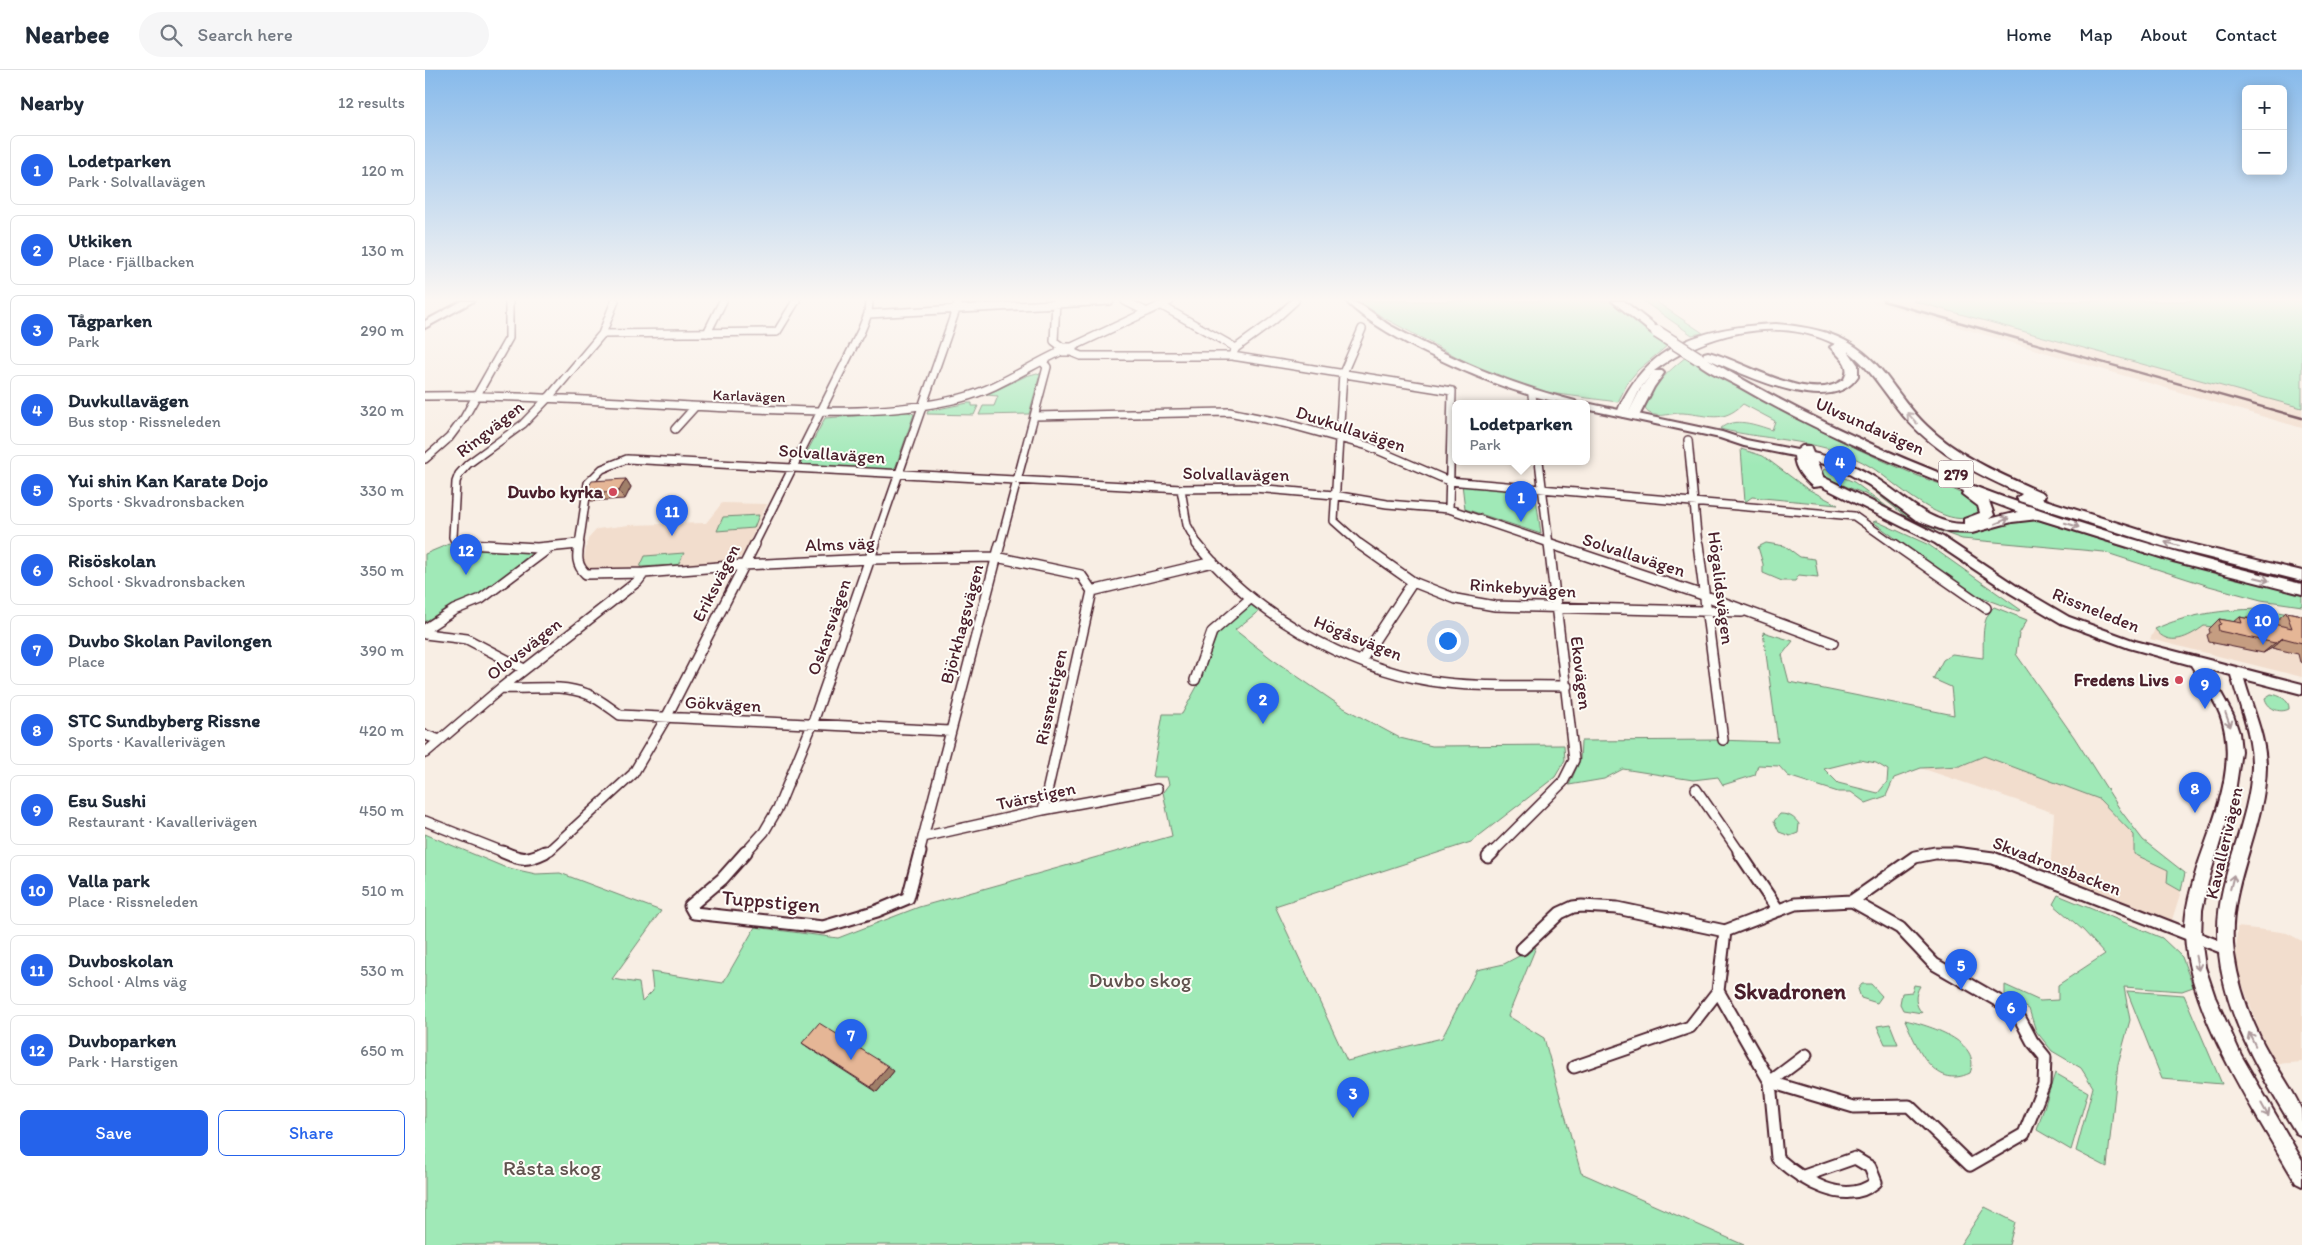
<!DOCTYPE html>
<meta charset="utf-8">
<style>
:root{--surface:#fff;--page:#f6f6f7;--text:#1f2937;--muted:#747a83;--line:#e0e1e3;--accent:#2563eb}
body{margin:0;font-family:Itim,sans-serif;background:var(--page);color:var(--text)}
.controls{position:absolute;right:15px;top:15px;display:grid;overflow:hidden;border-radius:8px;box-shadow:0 2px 12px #0003}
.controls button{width:45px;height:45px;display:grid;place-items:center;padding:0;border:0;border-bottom:1px solid var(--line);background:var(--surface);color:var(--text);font:25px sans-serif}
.you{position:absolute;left:1022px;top:570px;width:18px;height:18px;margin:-12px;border:4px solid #fff;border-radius:50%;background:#1a73e8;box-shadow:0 0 0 8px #1a73e833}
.badge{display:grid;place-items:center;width:32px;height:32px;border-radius:50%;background:var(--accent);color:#fff;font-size:16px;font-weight:700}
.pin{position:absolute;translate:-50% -41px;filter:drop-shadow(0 1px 2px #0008)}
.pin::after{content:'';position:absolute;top:26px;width:18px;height:15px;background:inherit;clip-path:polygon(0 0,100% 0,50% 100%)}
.popup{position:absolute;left:1027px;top:330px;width:138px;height:65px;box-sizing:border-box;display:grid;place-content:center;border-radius:8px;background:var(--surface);filter:drop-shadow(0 1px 4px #0005);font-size:16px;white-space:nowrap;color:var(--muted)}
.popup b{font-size:19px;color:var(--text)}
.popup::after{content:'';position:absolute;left:50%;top:100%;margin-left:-10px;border:10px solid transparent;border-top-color:var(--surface)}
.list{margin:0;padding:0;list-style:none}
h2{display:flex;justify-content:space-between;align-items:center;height:65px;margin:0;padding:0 20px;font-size:21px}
h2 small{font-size:16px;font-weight:400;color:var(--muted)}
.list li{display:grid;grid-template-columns:32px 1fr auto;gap:15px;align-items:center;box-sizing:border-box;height:70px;margin:0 10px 10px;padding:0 10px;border:1px solid var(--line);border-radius:8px}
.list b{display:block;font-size:19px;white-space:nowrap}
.list p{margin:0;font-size:16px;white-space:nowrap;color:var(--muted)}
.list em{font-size:16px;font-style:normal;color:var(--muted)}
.actions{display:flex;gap:10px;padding:15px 20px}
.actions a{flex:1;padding:11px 0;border:1px solid var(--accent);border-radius:8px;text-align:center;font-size:18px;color:var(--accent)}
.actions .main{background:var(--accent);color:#fff}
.icon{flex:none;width:28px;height:28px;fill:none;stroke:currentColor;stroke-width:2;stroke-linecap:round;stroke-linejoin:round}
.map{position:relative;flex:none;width:1877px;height:1175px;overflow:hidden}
header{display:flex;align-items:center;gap:30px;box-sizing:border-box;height:70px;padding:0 25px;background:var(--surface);border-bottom:1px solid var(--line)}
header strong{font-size:24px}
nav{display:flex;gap:28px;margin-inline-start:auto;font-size:18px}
.search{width:350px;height:45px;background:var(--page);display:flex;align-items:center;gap:12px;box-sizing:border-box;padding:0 18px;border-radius:28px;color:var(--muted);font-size:19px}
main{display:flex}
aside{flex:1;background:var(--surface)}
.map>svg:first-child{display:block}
</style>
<header>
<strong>Nearbee</strong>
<div class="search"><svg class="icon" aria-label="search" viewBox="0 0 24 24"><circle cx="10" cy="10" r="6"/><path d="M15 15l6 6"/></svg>Search here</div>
<nav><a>Home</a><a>Map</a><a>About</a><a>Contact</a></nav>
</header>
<main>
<aside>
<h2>Nearby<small>12 results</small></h2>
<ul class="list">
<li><span class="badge">1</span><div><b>Lodetparken</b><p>Park · Solvallavägen</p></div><em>120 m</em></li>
<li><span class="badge">2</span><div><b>Utkiken</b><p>Place · Fjällbacken</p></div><em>130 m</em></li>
<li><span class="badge">3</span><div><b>Tågparken</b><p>Park</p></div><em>290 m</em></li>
<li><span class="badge">4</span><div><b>Duvkullavägen</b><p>Bus stop · Rissneleden</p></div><em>320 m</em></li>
<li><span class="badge">5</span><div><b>Yui shin Kan Karate Dojo</b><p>Sports · Skvadronsbacken</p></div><em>330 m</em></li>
<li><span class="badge">6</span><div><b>Risöskolan</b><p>School · Skvadronsbacken</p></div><em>350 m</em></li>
<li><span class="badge">7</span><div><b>Duvbo Skolan Pavilongen</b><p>Place</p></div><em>390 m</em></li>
<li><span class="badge">8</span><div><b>STC Sundbyberg Rissne</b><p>Sports · Kavallerivägen</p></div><em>420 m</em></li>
<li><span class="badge">9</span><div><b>Esu Sushi</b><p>Restaurant · Kavallerivägen</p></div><em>450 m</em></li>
<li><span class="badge">10</span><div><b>Valla park</b><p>Place · Rissneleden</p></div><em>510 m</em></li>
<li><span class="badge">11</span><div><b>Duvboskolan</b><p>School · Alms väg</p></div><em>530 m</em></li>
<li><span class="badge">12</span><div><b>Duvboparken</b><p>Park · Harstigen</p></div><em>650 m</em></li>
</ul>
<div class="actions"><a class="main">Save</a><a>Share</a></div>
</aside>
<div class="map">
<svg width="1877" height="1175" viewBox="0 0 1877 1175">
<rect width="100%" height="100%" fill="#f8eee4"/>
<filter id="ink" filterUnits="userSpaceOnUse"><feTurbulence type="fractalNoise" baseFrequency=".02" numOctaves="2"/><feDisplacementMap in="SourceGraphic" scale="10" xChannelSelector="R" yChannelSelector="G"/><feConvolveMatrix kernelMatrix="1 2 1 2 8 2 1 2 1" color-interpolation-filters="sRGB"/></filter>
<g filter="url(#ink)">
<path fill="#f2ddcd" d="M1445,231H1488L1877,338V358Z
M297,433L342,434L318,486L309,490L249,497L172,500L163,498L158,492L163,469L172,459L204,455L281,453Z
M1834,539L1877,546V607L1725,569L1730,559L1758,548L1808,540Z
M1559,686L1674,729L1709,765V784L1743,800L1742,813L1756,821L1747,850L1625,804L1629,743L1496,698L1535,696Z
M1812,857L1849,861L1862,863L1877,871V992L1851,994L1835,962L1811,897Z"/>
<path fill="#a0e9b7" stroke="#758471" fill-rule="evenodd" d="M933,231H1184L1242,276L1213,300L1203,312L1193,332L1117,322L1091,315L1064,304L959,248Z
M1218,231H1230L1278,263L1267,265Z
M1488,231H1877V338L1844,329Z
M1261,287C1335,330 1412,372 1491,405C1507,412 1552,424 1555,441C1527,469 1469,411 1446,397C1402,369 1344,371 1295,359C1309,346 1331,355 1347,360L1350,351L1318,334C1297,354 1284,345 1258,343C1247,342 1235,349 1224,343C1206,332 1253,293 1261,287Z
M612,303L615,304L604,344L554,345L558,336H569L573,326L561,325L601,306Z
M543,333H547V336H553L549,345L502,344L503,341Z
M483,342L489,344L471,396L468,400L375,395L400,348Z
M1316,379L1338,386L1381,418L1413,435L1327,427L1320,432Z
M1401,395C1428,393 1451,425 1473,436C1495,448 1522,454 1546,462L1557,461L1586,450H1612L1711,481L1877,523V536L1836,530L1784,516L1679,482L1537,469L1495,454L1479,445L1435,410Z
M1399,399L1429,412L1469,442L1440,424L1403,409L1397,403Z
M1037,414L1110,420L1116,464L1040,439Z
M334,445L329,458L292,461L298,447Z
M1451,451L1504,475L1596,540L1593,541L1549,525L1448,452Z
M1341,473L1360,476L1375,487L1390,489L1393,507L1374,505L1370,511H1357L1338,503V494L1333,477Z
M24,474L108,482L57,525L20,539L0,552V484Z
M259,483L253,495L215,497L220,486Z
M826,533L835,540L810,560L847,589L917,637L975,668L1007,676L1139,675L1140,690L1130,707L1046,772L850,836L922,991L1017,968L1052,900L1079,894L1111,877L1083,946L1119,968L1156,1103L1319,1175H0V764L79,797L111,804L135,803L236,841L187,909L214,913L217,932L228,921L226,902L298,913L330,857L413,868L494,837L747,766L738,722L744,714L742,707H727L738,644H757L775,611L792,563Z
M1569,537L1602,550L1594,564L1591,584L1649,667L1696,741L1718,770L1760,803L1756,821L1742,813L1743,800L1709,784V765L1674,729L1559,686L1535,696L1496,698L1469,708L1461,726L1441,733L1426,722H1413L1363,706L1354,696L1333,695L1330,705L1298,715L1293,707L1268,710L1198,699L1179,709L1144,715L1155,690L1156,671L1292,670L1353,672L1338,562L1368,571L1357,585L1364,612L1529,645L1526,617L1508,609L1518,590L1527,584L1558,588C1559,570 1555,550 1569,537ZM1435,690L1451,693L1463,700L1462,712L1453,723L1413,713L1399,699Z
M1834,539L1877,546V554L1826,546L1797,558L1779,556C1764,567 1744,578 1730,559C1762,544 1799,540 1834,539Z
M1846,624C1854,625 1865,630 1864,639C1854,644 1842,638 1840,628Z
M1355,744C1364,744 1369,747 1374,754L1373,763L1365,766L1354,762L1349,751Z
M1633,825L1737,868L1757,887L1768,917L1757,921L1699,917L1705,950L1693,994L1682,1097L1651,1081L1668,1017L1656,998L1627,981L1611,961L1604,939L1580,925V915L1615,931L1633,930V915L1680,884L1658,860L1628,834Z
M1437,914H1446L1457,926L1452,933L1436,928L1433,919Z
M1489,915L1495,916C1489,926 1490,935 1497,943L1478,940L1475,934L1477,923L1487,922Z
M1702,921L1759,925L1797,1014L1737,1009Z
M1480,950C1502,955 1558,971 1545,1003C1508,1021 1491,974 1480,950Z
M1465,954L1473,974H1460L1452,956Z
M1630,1003L1663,1022L1646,1080L1612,1060Z
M1560,1137L1590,1152L1584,1175H1535Z"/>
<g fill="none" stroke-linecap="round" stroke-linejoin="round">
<defs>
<path id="street-far2" d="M631,231L629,271L637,277
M700,231L722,242
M737,236L811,278
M443,244L685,231
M282,263L298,231
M177,264L352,262L371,231
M640,277H647L648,280L646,282H635L634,280Z
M647,277L745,231
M646,282L656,286H807L1027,321L1024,439
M808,283L811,278L848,251L870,231
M1107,325L1108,333
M0,326C110,324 219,335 329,339C398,342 468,345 536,328C572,319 602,297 635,282
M609,346L804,342L863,354L943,376L1024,411L1429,446L1470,475
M250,359L269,338
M1263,370L1273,475
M0,389L24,368L39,348L84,268V231
M1114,391L1124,475
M756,419L762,455L773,475
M62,475L31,473L28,467L31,412L34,404L43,394L98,354L125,326L177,264L190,231
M144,475L153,474
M154,475L163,413L177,399L202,389L756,419L829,418L909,425L962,434L1024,439L1130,475
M329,475L436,261L443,244L444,231
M449,475L534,231
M575,475L622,297L617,291
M936,475L909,451L918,303L937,259"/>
<path id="street-far1" d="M42,474L112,478L153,474
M154,474C152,486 151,495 161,504L219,503L318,495L445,489L571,487L656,505L667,521L788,492
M772,474C826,542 920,597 1006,611C1051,618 1097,615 1142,616
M934,474L988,512L1031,529L1070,536L1317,542
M1126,474L1278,525L1408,573
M1273,474L1298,670
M1469,474L1561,538
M0,559L29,540L56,529L124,478
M0,564L42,569L99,599
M936,591L988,512
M770,610L787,562L826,528
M76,618C104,620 135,613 162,624C173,628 185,638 195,645L525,661
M0,665L15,670
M0,683L76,618L213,511L219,503
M1271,719L1315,783
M618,740L667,521
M0,751L81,783
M498,767L618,740L732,719
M118,783L125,780L208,704L241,648L330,474
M320,783L339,762L353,738L387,655L450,474
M494,783L575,474
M1067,783L1138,712L1149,690L1124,474
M1508,783H1534"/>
<path id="street" d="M78,782C96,790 102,791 120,782
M321,782L297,809L265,836L269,843L398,857L452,841L483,828L495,782
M1314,782L1353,840
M1063,787L1068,782
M1427,831L1475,858L1509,894L1591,941L1607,971L1620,987L1619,1014L1599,1064L1545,1095L1484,1036L1429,1037L1345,1012L1293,921L1300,861L1370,834Z
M1427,831L1490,787L1510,783H1530L1568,788L1801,879
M1097,879L1135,843L1148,837L1157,836L1192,838L1300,861
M1149,997L1265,957L1293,921
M1345,1012L1352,1088C1377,1110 1420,1138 1451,1112L1445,1097L1430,1088L1376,1107
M1345,1012L1381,985"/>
<path id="secondary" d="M37,231H49L0,258V251Z
M921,231C937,231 952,248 966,256C1027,289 1083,314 1150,331L1151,333C1104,336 952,267 921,231Z
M1160,333H1161L1297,362L1321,370L1372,380L1377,376H1385L1398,407L1518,467L1593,517L1644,547L1710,571L1877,614V624L1819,609C1827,638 1841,667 1841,697C1840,761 1800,819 1809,884C1813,913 1822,940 1835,967C1846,991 1866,1015 1876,1039C1877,1046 1877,1058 1877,1066L1871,1063C1834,1001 1792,936 1793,860C1793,804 1825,753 1827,697C1828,666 1814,635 1806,605L1783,599L1808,645L1814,663L1816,681L1810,722L1783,812L1777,840L1776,868L1780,897L1790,927L1816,985L1877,1090V1116L1871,1113C1832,1045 1764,945 1760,865C1759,841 1766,818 1773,795C1789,748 1814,694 1795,644C1788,626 1776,611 1766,595L1704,578L1636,553L1585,523L1510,473L1396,416L1388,417C1378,408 1370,400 1369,386L1319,376L1295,368L1161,339Z"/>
<path id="primary" d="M1187,231H1199L1238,262L1236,264H1228Z
M1351,254C1398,258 1431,267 1461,306C1474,323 1486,341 1502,356C1534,387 1577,405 1618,423L1620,426L1617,429L1737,467L1877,501V511L1737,476L1594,431L1592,428L1597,424C1555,406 1514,385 1482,350C1462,328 1448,300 1423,281L1433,295V306C1406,349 1317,303 1283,289C1465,399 1671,465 1877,514V524L1748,491L1613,449L1587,452L1547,463L1523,462L1491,450L1444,415L1424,404L1403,395L1370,387L1368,384L1374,380C1398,385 1422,391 1444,404C1475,421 1501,454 1539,454V449L1555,443L1553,436L1537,424L1539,421C1462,391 1385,358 1313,316C1299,308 1278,300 1267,288L1273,285L1278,286L1279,283L1283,282C1318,290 1385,336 1419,309C1427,294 1414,287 1405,277L1410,274C1352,245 1279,263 1229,301H1237L1239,303L1229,317L1213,348H1205L1204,344L1198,347L1192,343C1220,273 1281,257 1351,254ZM1229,301L1217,316L1204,342L1215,319ZM1564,431L1593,442L1564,449L1569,445Z"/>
</defs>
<use href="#street-far2" stroke="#4a1f2b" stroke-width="10"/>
<use href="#street-far1" stroke="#4a1f2b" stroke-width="12"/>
<use href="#street" stroke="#4a1f2b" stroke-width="15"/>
<use href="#secondary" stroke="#4a1f2b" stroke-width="4"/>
<use href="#primary" stroke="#4a1f2b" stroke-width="4"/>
<use href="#street-far2" stroke="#fdfcf7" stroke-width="7"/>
<use href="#street-far1" stroke="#fdfcf7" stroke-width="9"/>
<use href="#street" stroke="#fdfcf7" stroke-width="11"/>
<use href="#secondary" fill="#fdfcf7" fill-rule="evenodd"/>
<use href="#primary" fill="#fdfcf7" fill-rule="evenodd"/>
<path stroke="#4a1f2b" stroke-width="2.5" d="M1458,231L1877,348"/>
<defs>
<path id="primary-bridge" d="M1232,262L1273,288"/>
</defs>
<use href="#primary-bridge" stroke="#4a1f2b" stroke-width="15" stroke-linecap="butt"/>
<use href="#primary-bridge" stroke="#fdfcf7" stroke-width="12"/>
</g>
<path fill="#c59d81" stroke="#4a1f2b" d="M201,409L206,417L200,429L166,431L160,423Z
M1861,542L1877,545V593L1875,592L1873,584L1847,578L1838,583L1784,572L1782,565L1785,563L1784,559L1794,549L1809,552L1815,547L1851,555L1850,552Z
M377,973L469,1001L452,1022L384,978Z"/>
<path fill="#a07f69" stroke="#4a1f2b" d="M201,409L206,417L200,429L194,421Z
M1858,568L1847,578L1838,583L1850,573Z
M463,996L469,1001L452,1022L446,1017Z"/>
<path fill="#e5b696" stroke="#4a1f2b" d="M201,409L194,421L160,423L167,411Z
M1861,542L1877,545V573L1858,568L1850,573L1794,561L1793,555L1796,554L1794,549L1817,553L1815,547L1867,558Z
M394,953L463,996L446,1017L377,973Z"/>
<defs><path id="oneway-shaft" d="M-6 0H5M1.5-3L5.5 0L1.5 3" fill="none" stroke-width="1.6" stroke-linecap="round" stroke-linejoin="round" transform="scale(1.25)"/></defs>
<g stroke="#ac999b">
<use href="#oneway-shaft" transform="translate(1487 348) rotate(-132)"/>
<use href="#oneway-shaft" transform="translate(1577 451) rotate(-22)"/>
<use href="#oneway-shaft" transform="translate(1647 455) rotate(17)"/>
<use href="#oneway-shaft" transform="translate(1747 474) rotate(-165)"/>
<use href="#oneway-shaft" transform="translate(1837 509) rotate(14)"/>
<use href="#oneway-shaft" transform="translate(1803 650) rotate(70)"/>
<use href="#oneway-shaft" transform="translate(1807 812) rotate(-76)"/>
<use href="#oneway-shaft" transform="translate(1772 893) rotate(78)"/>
<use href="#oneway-shaft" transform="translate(1827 969) rotate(-116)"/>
<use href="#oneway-shaft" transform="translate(1840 1040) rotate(61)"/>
</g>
</g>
<linearGradient id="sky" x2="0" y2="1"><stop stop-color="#87baeb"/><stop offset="0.58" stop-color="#fcf7f3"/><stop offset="1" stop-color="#fcf7f3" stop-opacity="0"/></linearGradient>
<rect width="1877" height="396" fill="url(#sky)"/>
<g fill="#d1495b" stroke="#fdfcf7" stroke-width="2">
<circle cx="188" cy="422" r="5"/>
<circle cx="1754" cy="610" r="5"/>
</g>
<g text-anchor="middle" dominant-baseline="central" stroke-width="4" stroke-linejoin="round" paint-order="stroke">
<g font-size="15" fill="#4a1f2b" stroke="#fdfcf7">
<text transform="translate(324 326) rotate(2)">Karlavägen</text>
</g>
<rect fill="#fdfcf7" stroke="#806168" stroke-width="1" x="1513.5" y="390.5" width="35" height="27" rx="4"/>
<g font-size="16" font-weight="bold" fill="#4a1f2b">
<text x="1531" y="404">279</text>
</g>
<g font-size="18" fill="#4a1f2b" stroke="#fdfcf7">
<text transform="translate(1445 356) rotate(24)">Ulvsundavägen</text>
<text transform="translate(65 359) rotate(-38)">Ringvägen</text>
<text transform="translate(926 359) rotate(18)">Duvkullavägen</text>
<text transform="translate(407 384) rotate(4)">Solvallavägen</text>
<text transform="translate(811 404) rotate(1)">Solvallavägen</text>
<text transform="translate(415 474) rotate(-2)">Alms väg</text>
<text transform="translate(1209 485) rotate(18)">Solvallavägen</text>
<text transform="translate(291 513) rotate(-63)">Eriksvägen</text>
<text transform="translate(1098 518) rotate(4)">Rinkebyvägen</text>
<text transform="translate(1296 518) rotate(83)">Högalidsvägen</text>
<text transform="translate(1671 540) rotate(22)">Rissneleden</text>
<text transform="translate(537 554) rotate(-75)">Björkhagsvägen</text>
<text transform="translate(404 557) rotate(-71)">Oskarsvägen</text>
<text transform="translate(933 568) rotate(22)">Högåsvägen</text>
<text transform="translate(99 579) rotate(-38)">Olovsvägen</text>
<text transform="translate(1156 603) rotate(83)">Ekovägen</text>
<text transform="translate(626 627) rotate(-78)">Rissnestigen</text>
<text transform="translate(298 634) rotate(3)">Gökvägen</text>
<text transform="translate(611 726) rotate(-12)">Tvärstigen</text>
<text transform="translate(1799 773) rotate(-77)">Kavallerivägen</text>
<text transform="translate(1632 796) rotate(21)">Skvadronsbacken</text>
</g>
<g font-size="18" font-weight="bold" fill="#4a1f2b" stroke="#fdfcf7" text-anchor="end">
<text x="178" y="422">Duvbo kyrka</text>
<text x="1744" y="610">Fredens Livs</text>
</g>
<g font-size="21" fill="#4a1f2b" stroke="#fdfcf7">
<text transform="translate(346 831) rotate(5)">Tuppstigen</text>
</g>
<g font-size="21" fill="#60524e" stroke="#fdfcf7">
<text x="715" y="909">Duvbo skog</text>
<text x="127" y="1097">Råsta skog</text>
</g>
<g font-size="22" font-weight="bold" fill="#4a1f2b" stroke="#fdfcf7">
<text x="1365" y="921">Skvadronen</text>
</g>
</g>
</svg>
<div class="controls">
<button>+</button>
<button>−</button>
</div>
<div class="you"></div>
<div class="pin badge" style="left:1096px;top:452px">1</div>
<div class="popup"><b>Lodetparken</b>Park</div>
<div class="pin badge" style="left:838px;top:654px">2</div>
<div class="pin badge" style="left:928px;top:1048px">3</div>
<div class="pin badge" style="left:1415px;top:417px">4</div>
<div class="pin badge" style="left:1536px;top:920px">5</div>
<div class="pin badge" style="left:1586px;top:962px">6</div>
<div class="pin badge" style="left:426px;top:990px">7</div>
<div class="pin badge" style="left:1770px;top:743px">8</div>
<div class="pin badge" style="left:1780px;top:639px">9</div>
<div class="pin badge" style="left:1838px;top:575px">10</div>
<div class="pin badge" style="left:247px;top:466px">11</div>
<div class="pin badge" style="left:41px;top:505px">12</div>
</div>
</main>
